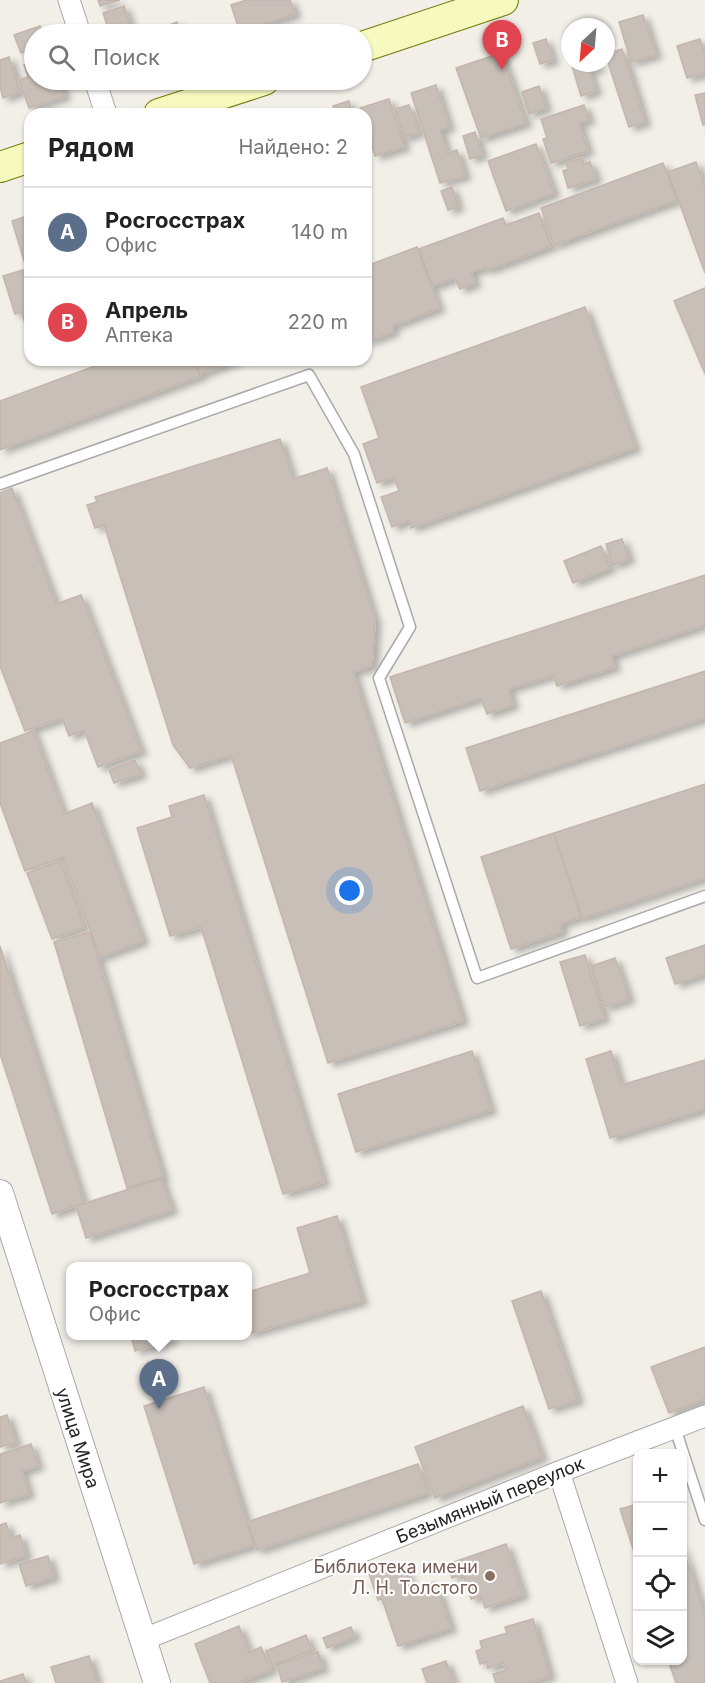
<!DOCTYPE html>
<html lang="ru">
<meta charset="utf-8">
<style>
:root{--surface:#fff;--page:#f6f6f6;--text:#222;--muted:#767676;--line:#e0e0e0;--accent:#d93025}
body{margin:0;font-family:Inter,sans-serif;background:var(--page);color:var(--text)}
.controls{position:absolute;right:18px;bottom:18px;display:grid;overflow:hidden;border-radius:12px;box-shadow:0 2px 4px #0004}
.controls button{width:54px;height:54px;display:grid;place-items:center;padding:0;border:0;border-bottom:2px solid var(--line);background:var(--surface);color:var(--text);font:30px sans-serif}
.compass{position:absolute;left:561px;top:18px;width:54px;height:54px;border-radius:50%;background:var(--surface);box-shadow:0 2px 4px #0004;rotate:206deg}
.you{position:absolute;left:350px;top:891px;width:21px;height:21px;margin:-15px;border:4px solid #fff;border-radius:50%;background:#1a73e8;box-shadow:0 0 0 9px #1a73e833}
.badge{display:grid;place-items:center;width:39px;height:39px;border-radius:50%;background:var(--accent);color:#fff;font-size:20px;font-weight:700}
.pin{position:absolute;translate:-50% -50px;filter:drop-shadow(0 2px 3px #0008)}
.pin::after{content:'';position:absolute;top:32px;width:21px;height:18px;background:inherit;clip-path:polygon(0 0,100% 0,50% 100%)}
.popup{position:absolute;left:66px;top:1262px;width:186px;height:78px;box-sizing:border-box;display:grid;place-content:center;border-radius:12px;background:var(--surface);filter:drop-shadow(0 2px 4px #0005);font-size:20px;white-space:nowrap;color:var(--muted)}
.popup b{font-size:22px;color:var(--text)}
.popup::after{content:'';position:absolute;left:50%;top:100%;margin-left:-12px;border:12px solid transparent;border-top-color:var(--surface)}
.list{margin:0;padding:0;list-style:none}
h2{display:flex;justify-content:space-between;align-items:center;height:78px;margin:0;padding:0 24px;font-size:26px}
h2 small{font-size:20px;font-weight:400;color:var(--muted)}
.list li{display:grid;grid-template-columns:39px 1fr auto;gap:18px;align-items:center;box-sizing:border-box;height:90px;padding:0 24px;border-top:2px solid var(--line)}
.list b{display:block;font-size:22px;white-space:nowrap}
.list p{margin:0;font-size:20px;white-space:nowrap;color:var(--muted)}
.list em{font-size:20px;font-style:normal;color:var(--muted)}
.icon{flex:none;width:33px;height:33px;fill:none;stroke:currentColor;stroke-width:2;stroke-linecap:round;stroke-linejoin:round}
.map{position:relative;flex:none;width:705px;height:1683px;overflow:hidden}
.search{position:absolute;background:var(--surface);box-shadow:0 2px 4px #0004;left:24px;top:24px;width:348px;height:66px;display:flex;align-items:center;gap:15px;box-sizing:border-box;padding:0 21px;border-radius:33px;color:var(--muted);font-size:22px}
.panel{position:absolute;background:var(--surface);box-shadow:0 2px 4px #0004;left:24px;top:108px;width:348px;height:258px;border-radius:18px}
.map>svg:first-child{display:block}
</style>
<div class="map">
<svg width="705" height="1683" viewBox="0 0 705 1683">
<defs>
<filter id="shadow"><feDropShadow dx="6" dy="4" stdDeviation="3" flood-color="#0004"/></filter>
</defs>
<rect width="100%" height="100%" fill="#f2efe9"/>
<path fill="#c7bfb8" stroke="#c4b6ab" stroke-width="1.5" filter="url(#shadow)" d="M98,0H120L100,6Z
M246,0H290L295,14L240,32L231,5Z
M124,6L131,29L110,34L103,13Z
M643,15L656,55L631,62L619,22Z
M177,22L182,34H155L154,31Z
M40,26L43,34H34V48L21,53L14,35Z
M546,39L553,60L540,64L533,43Z
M700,39L705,55V73L687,78L677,46Z
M570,44V61L565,46Z
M622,49L645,122L629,127L606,57V54Z
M501,53L526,123L481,138L456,68Z
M9,57L20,92L3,98L0,87V60Z
M34,61V80H59L65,96L29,108L19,80L28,77L24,65Z
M571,63H597L599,68L589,71L596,91L581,96Z
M436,85L449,127L440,130L447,153L457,150L465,176L440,183L411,93Z
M539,86L546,108L529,114L522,92Z
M705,93V125H703L695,95Z
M389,99L404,147L375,156L366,127V114H362L360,108Z
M349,101L353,114H336L333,106Z
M409,105L419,133L404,137L395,109Z
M584,105L589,120L579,123L588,151L551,163L543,139L547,138L541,119Z
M475,132L482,155L470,159L463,136Z
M536,144L554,193L506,211L488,161Z
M582,158L584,164L590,162L596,179L568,188L563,171L568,169L566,163Z
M696,162L705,188V273L668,172Z
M663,163L677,200L554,245L541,208Z
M452,187L458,207L448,210L441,191Z
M539,213L551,246L487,270L486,267L471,272L475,283L460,289L455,278L433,286L419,249L503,218L506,225Z
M30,215V281L12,221Z
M417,247L439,308L392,326L393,332L366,342V266Z
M23,270L30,295V322L25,324L22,312L15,314L3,276Z
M705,288V374L674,301Z
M585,307L635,448L411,528L409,520L392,527L381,497L399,491L394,477L377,483L363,444L379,438L361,387Z
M111,360H194L200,376L0,450V401Z
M195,360H238L200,374Z
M280,439L293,479L327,468L375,620L372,666L353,672L463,1021L328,1063L231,755L190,768L173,745L104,525L95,528L87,505L97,502L95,497Z
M12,488L56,604L81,595L141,751L98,767L84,730L69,736L62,718L25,731L0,666V493Z
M622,539L629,559L613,565L606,544Z
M601,546L610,568L573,583L564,561Z
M705,575V625L611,656L615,667L557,686L553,675L508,689L513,705L487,714L481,698L405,723L390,677Z
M705,671V718L480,791L466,748Z
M33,731L64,814L92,803L143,941L100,957L63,857L25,871L0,803V743Z
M135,760L141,774L114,783L109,770Z
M705,784V878L582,918L554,833Z
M204,795L324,1182L283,1194L201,927L170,936L137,828L172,817L169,806Z
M554,833L581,917L560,924L562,932L511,949L481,857Z
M60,861L84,927L52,939L27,873Z
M90,932L163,1177L127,1188L54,942Z
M705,945V974L675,984L666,958Z
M0,946L84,1203L52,1214L0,1054Z
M585,955L604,1018L580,1026L560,962Z
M615,958L629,999L605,1007L591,966Z
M472,1051L491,1110L356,1152L338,1094Z
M611,1051L621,1085L705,1060V1109L610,1138L586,1059Z
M161,1179L172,1210L86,1238L76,1206Z
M337,1216L362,1301L248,1334V1292L310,1273L297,1228Z
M541,1291L578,1400L549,1409L512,1301Z
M131,1336H170L172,1340L135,1351Z
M705,1347V1399L669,1413L651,1367Z
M204,1387L254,1545L194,1564L144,1406Z
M523,1406L542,1457L435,1498L415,1447Z
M7,1415L16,1443L0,1447V1417Z
M31,1444L38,1466L22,1471L29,1494L0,1503V1454Z
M418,1464L428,1493L257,1550L247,1522Z
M638,1504V1564L620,1509Z
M6,1523L11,1538L20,1535L26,1556L0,1564V1525Z
M506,1544L523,1595L485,1608L481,1596L471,1599L463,1574L452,1578L448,1564Z
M682,1546L705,1616V1683H676L668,1660H682Z
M48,1556L54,1577L26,1586L19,1564Z
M403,1563L412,1589L435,1582L451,1628L398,1646L382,1599L378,1600L369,1574Z
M533,1619L550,1676L527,1683H496L493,1674L506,1670L504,1663L488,1668L487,1662L480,1664L476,1651L482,1649L480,1641L507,1633L505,1627Z
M239,1626L249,1652L261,1647L271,1670L238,1683H210L195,1644Z
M351,1627L355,1636L327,1648L323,1638Z
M306,1635L312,1650L272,1666L266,1651Z
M318,1652L323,1668L282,1682L277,1665Z
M89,1656L97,1683H56L51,1667Z
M446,1661L454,1683H427L422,1669Z
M23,1674L26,1683H0V1681Z"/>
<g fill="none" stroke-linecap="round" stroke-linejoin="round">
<defs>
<path id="service" d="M0,484L309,375L354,454L410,627L379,678L477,978L705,896
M675,1428L705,1520"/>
<path id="minor" d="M69,0L80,34
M95,80L106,114
M559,1472L627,1683
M142,1640L559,1472L705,1416"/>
<path id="tertiary" d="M0,1193L157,1683"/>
<path id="secondary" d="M362,47L503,0
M159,114L264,80
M0,167L30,157"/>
</defs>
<use href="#service" stroke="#a9a9a9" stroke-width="13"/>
<use href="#minor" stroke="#a9a9a9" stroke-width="23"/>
<use href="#tertiary" stroke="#a9a9a9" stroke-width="28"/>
<use href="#secondary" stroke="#707d05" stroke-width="32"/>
<use href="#service" stroke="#fff" stroke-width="10"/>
<use href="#minor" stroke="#fff" stroke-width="21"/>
<use href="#tertiary" stroke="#fff" stroke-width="26"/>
<use href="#secondary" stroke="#f7fabf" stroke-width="30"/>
</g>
<circle fill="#8d6e63" stroke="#fff" stroke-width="2" cx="490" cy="1576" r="6"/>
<g text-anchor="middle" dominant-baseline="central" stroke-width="4.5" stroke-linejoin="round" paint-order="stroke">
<g font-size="18" fill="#222" stroke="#fff">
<text transform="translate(78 1438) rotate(72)">улица Мира</text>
<text transform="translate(490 1500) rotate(-22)">Безымянный переулок</text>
</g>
<g font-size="18" fill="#785e54" stroke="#fff" text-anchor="end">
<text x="478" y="1566">Библиотека имени<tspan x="478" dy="21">Л. Н. Толстого</tspan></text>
</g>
</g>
</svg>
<div class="controls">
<button>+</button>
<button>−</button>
<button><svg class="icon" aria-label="locate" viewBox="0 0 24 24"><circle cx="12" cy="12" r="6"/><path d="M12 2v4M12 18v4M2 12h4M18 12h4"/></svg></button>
<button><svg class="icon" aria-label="layers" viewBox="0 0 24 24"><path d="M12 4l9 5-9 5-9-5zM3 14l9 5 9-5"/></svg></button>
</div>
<svg class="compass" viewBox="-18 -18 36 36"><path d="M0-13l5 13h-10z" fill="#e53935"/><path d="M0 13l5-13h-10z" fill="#767676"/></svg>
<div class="you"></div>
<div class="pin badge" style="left:159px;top:1409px;background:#5c6f8a">A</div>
<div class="popup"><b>Росгосстрах</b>Офис</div>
<div class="pin badge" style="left:502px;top:70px;background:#e0444e">B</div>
<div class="search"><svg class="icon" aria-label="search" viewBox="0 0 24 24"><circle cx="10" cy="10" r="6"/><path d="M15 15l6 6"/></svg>Поиск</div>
<section class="panel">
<h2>Рядом<small>Найдено: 2</small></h2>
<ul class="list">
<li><span class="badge" style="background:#5c6f8a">A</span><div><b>Росгосстрах</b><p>Офис</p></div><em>140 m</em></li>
<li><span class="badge" style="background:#e0444e">B</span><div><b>Апрель</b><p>Аптека</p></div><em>220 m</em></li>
</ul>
</section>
</div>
